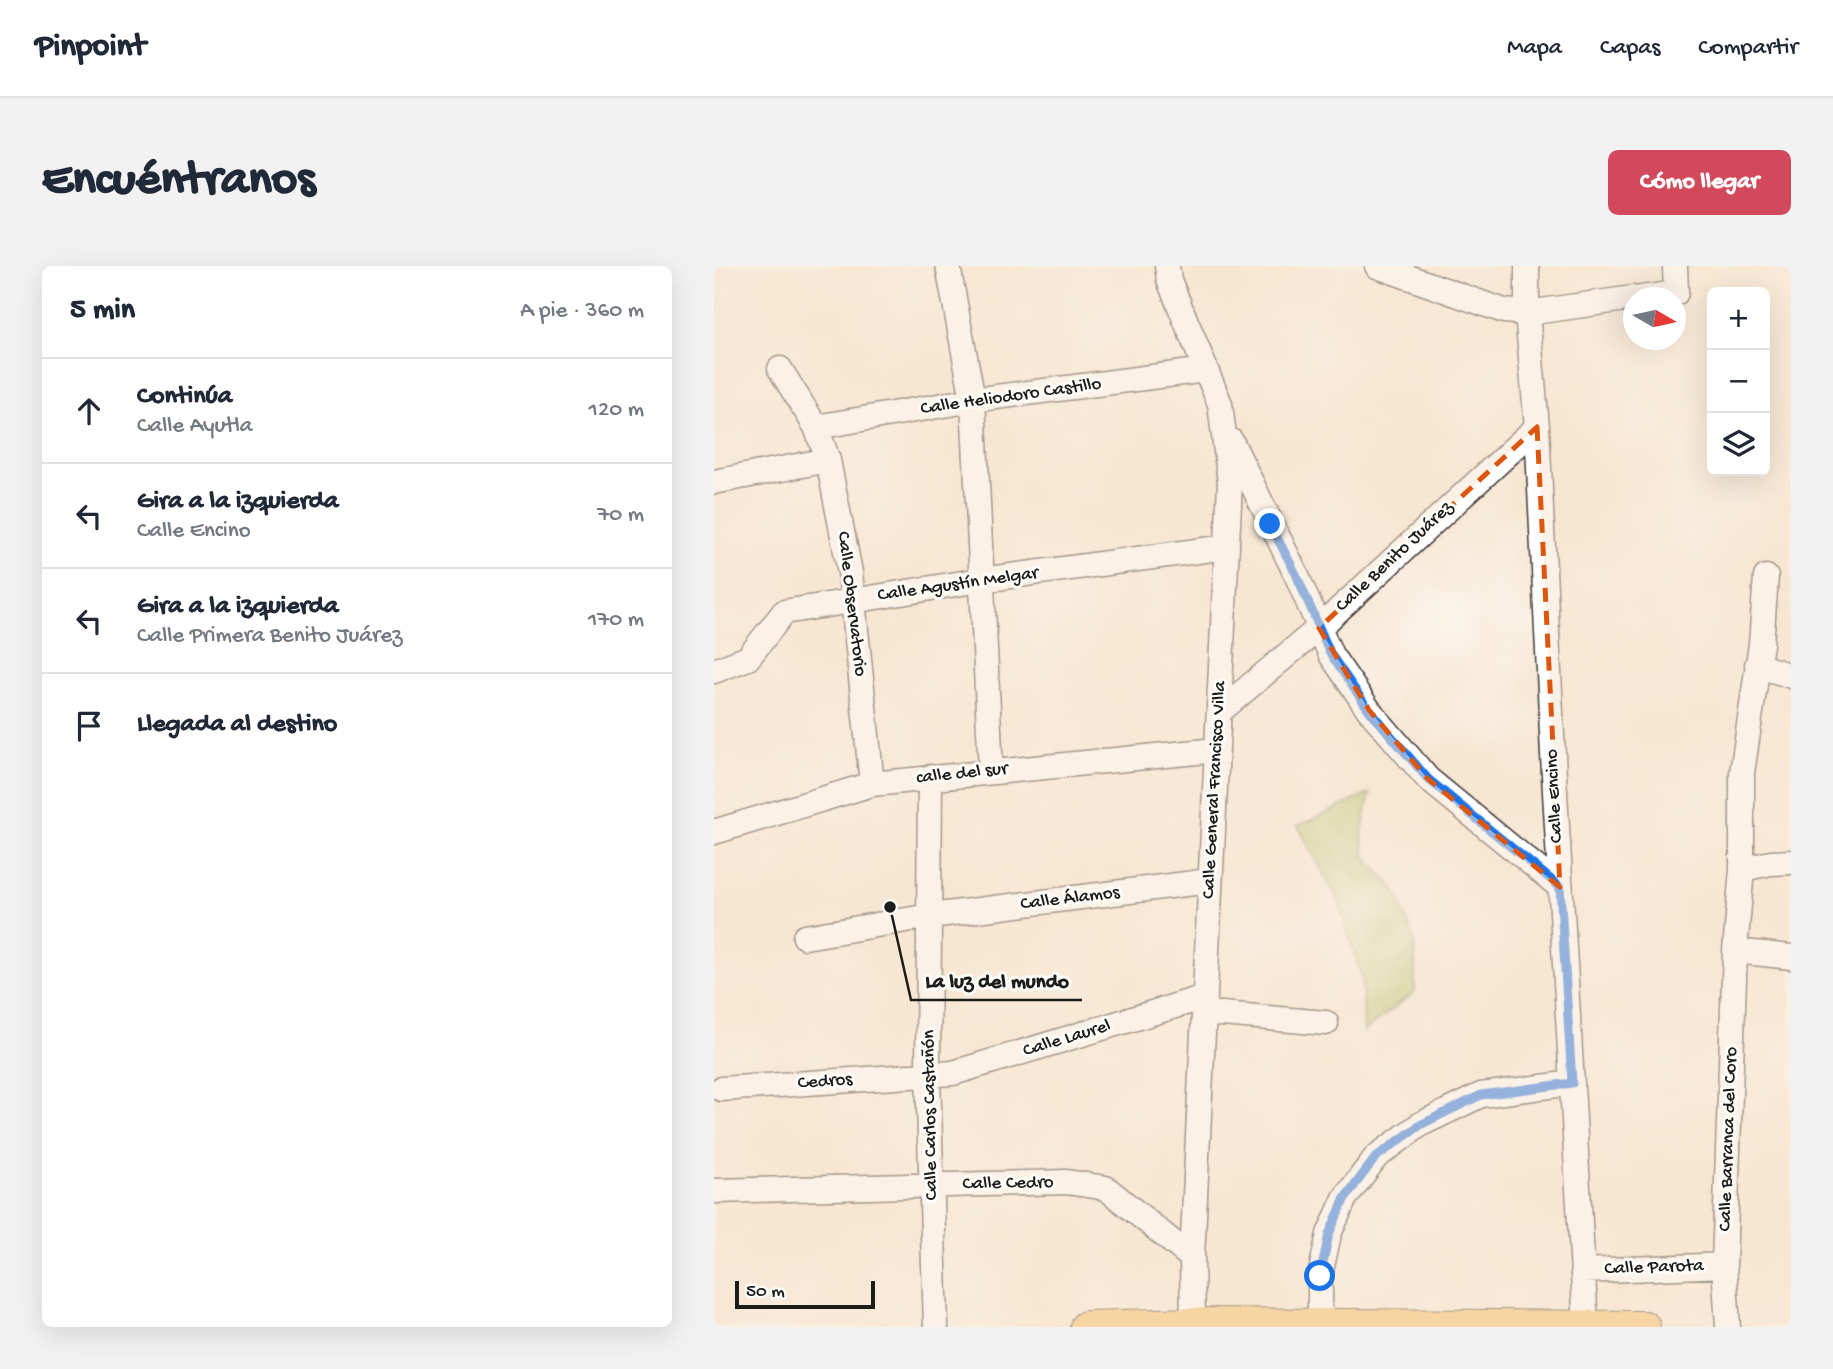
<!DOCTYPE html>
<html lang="es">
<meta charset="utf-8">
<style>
:root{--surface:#fff;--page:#f2f2f3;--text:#1f2937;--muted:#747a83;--line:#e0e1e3;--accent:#d1495b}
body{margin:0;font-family:"Gochi Hand",sans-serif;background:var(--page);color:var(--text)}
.controls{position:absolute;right:21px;top:21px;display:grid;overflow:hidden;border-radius:10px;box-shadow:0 7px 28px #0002}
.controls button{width:63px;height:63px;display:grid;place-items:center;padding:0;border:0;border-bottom:2px solid var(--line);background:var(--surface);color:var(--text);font:35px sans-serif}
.compass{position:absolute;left:909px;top:21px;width:63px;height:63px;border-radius:50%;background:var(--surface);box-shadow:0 7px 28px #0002;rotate:99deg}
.scale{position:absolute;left:21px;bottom:18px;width:140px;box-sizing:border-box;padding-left:7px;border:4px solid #1c1c1c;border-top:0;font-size:19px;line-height:24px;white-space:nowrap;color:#1c1c1c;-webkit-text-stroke:5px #fdfcf7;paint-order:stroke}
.stop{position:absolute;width:21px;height:21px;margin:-16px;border:5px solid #1a73e8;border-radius:50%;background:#fff}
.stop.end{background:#1a73e8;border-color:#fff;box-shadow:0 2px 7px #0008}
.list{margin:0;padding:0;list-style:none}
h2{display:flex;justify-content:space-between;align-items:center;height:91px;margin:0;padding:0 28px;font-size:30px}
h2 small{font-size:23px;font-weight:400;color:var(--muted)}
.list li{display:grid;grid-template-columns:46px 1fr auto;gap:21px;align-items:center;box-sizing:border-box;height:105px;padding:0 28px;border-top:2px solid var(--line)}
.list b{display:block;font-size:26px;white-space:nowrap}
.list p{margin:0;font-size:23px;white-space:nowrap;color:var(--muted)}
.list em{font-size:23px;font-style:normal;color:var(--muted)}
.icon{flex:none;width:38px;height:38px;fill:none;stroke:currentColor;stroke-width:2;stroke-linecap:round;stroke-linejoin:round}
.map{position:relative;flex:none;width:1077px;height:1061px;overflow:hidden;border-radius:10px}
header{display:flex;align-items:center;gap:42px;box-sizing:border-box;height:98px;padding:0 35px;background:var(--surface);border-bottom:2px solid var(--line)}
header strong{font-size:33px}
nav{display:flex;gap:38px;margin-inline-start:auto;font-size:24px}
.intro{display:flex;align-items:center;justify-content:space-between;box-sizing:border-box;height:168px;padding:0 42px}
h1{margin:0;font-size:49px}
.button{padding:18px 32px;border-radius:10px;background:var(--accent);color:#fff;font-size:24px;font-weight:700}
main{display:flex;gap:42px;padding:0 42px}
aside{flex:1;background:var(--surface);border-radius:10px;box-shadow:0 7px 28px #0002}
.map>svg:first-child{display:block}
</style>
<header>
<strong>Pinpoint</strong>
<nav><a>Mapa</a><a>Capas</a><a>Compartir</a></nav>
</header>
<div class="intro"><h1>Encuéntranos</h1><a class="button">Cómo llegar</a></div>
<main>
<aside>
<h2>5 min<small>A pie · 360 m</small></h2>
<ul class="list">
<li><svg class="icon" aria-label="ahead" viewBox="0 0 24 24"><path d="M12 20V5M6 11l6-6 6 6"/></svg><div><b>Continúa</b><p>Calle Ayutla</p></div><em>120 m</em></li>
<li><svg class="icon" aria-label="left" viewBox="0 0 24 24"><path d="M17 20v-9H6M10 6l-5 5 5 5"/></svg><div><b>Gira a la izquierda</b><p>Calle Encino</p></div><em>70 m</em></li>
<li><svg class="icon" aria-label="left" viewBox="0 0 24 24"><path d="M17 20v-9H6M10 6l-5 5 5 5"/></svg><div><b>Gira a la izquierda</b><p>Calle Primera Benito Juárez</p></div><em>170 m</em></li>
<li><svg class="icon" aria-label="arrive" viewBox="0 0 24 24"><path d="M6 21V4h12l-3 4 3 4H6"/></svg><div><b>Llegada al destino</b></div></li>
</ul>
</aside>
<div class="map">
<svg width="1077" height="1061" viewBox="0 0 1077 1061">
<rect width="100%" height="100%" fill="#fdfcf7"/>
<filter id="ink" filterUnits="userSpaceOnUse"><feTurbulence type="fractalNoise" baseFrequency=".0143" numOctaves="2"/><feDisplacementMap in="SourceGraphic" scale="14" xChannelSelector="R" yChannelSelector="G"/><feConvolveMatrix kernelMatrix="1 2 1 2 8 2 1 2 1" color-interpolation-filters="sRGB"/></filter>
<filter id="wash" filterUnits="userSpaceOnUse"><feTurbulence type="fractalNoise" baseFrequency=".00686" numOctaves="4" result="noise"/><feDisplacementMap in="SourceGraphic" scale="28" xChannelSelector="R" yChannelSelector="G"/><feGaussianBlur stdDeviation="1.57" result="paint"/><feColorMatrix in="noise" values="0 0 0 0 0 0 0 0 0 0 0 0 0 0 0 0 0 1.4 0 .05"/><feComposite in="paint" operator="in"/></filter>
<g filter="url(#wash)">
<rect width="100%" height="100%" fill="#f7e6d2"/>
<path fill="#aac065" stroke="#636e40" stroke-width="2" d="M656,527L648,567L651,591L682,625L701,675V726L650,765L648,712L624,634L584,560Z"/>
</g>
<g filter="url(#ink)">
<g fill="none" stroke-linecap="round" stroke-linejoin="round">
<defs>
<path id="minor" d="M234,0L259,134L277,506
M453,0L455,14L506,138L516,217L478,992L479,1058
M663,0L790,45L813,47L919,32
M813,0V47L823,161L840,509L872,1060
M927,32L962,27L961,0
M66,103L102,161L114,194L136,306L158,518
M102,161L259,134L492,104
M517,175L582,308L617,389L655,444L714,513L846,621
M0,216L114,194
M1043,399L1077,410
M0,405L34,392L70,346L267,314L513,281
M505,446L605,362L823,161
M216,511L214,809L222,1061
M0,566L158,518L503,484
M1028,603L1057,597L1077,596
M91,671L216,650L496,615
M1021,685L1077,691
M490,749L508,748L612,757
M7,823L239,807L491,731
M0,925L353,916L392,922L478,992
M869,1005L1010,999
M606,1061V1010L615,968L631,932L662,891L707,858L767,829L858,817
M1014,1061L1010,999L1021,685L1028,603V507L1047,378L1052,311"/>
<path id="major" d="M372,1061L479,1058L930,1061"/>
</defs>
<use href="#minor" stroke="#3d3a37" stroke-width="27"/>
<use href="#major" stroke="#3d3a37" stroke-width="34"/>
<use href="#minor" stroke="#fff" stroke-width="24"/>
<use href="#major" stroke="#f4c16a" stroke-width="32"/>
</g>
</g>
<g fill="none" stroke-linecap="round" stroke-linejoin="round" filter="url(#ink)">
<path stroke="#1a73e8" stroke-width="9" d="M556,258L582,308L617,389L655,444L714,513L846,621L858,817L767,829L708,858L662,891L631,932L615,968L606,1010"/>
</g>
<path d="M0 0H1077V1061H0ZM823,161L846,621L714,513L655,444L605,362Z" fill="#f7e6d2" fill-opacity=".55" fill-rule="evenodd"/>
<path fill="none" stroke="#de560d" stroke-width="5" stroke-dasharray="14 9" stroke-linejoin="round" d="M823,161L846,621L714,513L655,444L605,362Z"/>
<g text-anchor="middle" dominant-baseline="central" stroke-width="6" stroke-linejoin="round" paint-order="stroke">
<g font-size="19" fill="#1c1c1c" stroke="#fdfcf7">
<text transform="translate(297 131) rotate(-8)">Calle Heliodoro Castillo</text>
<text transform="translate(681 291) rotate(-43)">Calle Benito Juárez</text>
<text transform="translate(244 319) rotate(-8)">Calle Agustín Melgar</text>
<text transform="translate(137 338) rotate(83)">Calle Observatorio</text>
<text transform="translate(248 508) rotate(-6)">calle del sur</text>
<text transform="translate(501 524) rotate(-87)">Calle General Francisco Villa</text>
<text transform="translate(841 530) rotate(-93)">Calle Encino</text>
<text transform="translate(356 633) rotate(-7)">Calle Álamos</text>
<text transform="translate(353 773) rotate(-17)">Calle Laurel</text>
<text transform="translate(111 816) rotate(-4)">Cedros</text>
<text transform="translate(217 849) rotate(-91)">Calle Carlos Castañón</text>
<text transform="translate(1015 873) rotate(-88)">Calle Barranca del Coro</text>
<text transform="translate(294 918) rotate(-1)">Calle Cedro</text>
<text transform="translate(940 1002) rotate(-2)">Calle Parota</text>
</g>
</g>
<path fill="none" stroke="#1c1c1c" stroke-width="2.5" d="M176 641L197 734H368"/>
<circle fill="#1c1c1c" stroke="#fdfcf7" stroke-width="2.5" cx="176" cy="641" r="7"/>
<g font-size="21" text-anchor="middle" font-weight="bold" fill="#1c1c1c" stroke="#fdfcf7" stroke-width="6" stroke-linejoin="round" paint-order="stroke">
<text x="283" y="721">La luz del mundo</text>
</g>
</svg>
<div class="controls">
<button>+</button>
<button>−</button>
<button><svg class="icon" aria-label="layers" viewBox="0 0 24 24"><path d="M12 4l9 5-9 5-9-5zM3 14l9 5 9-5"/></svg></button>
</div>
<svg class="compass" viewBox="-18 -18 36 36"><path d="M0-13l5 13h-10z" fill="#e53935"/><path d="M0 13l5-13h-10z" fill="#747a83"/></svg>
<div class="scale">50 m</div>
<div class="stop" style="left:606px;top:1010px"></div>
<div class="stop end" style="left:556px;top:258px"></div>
</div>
</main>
